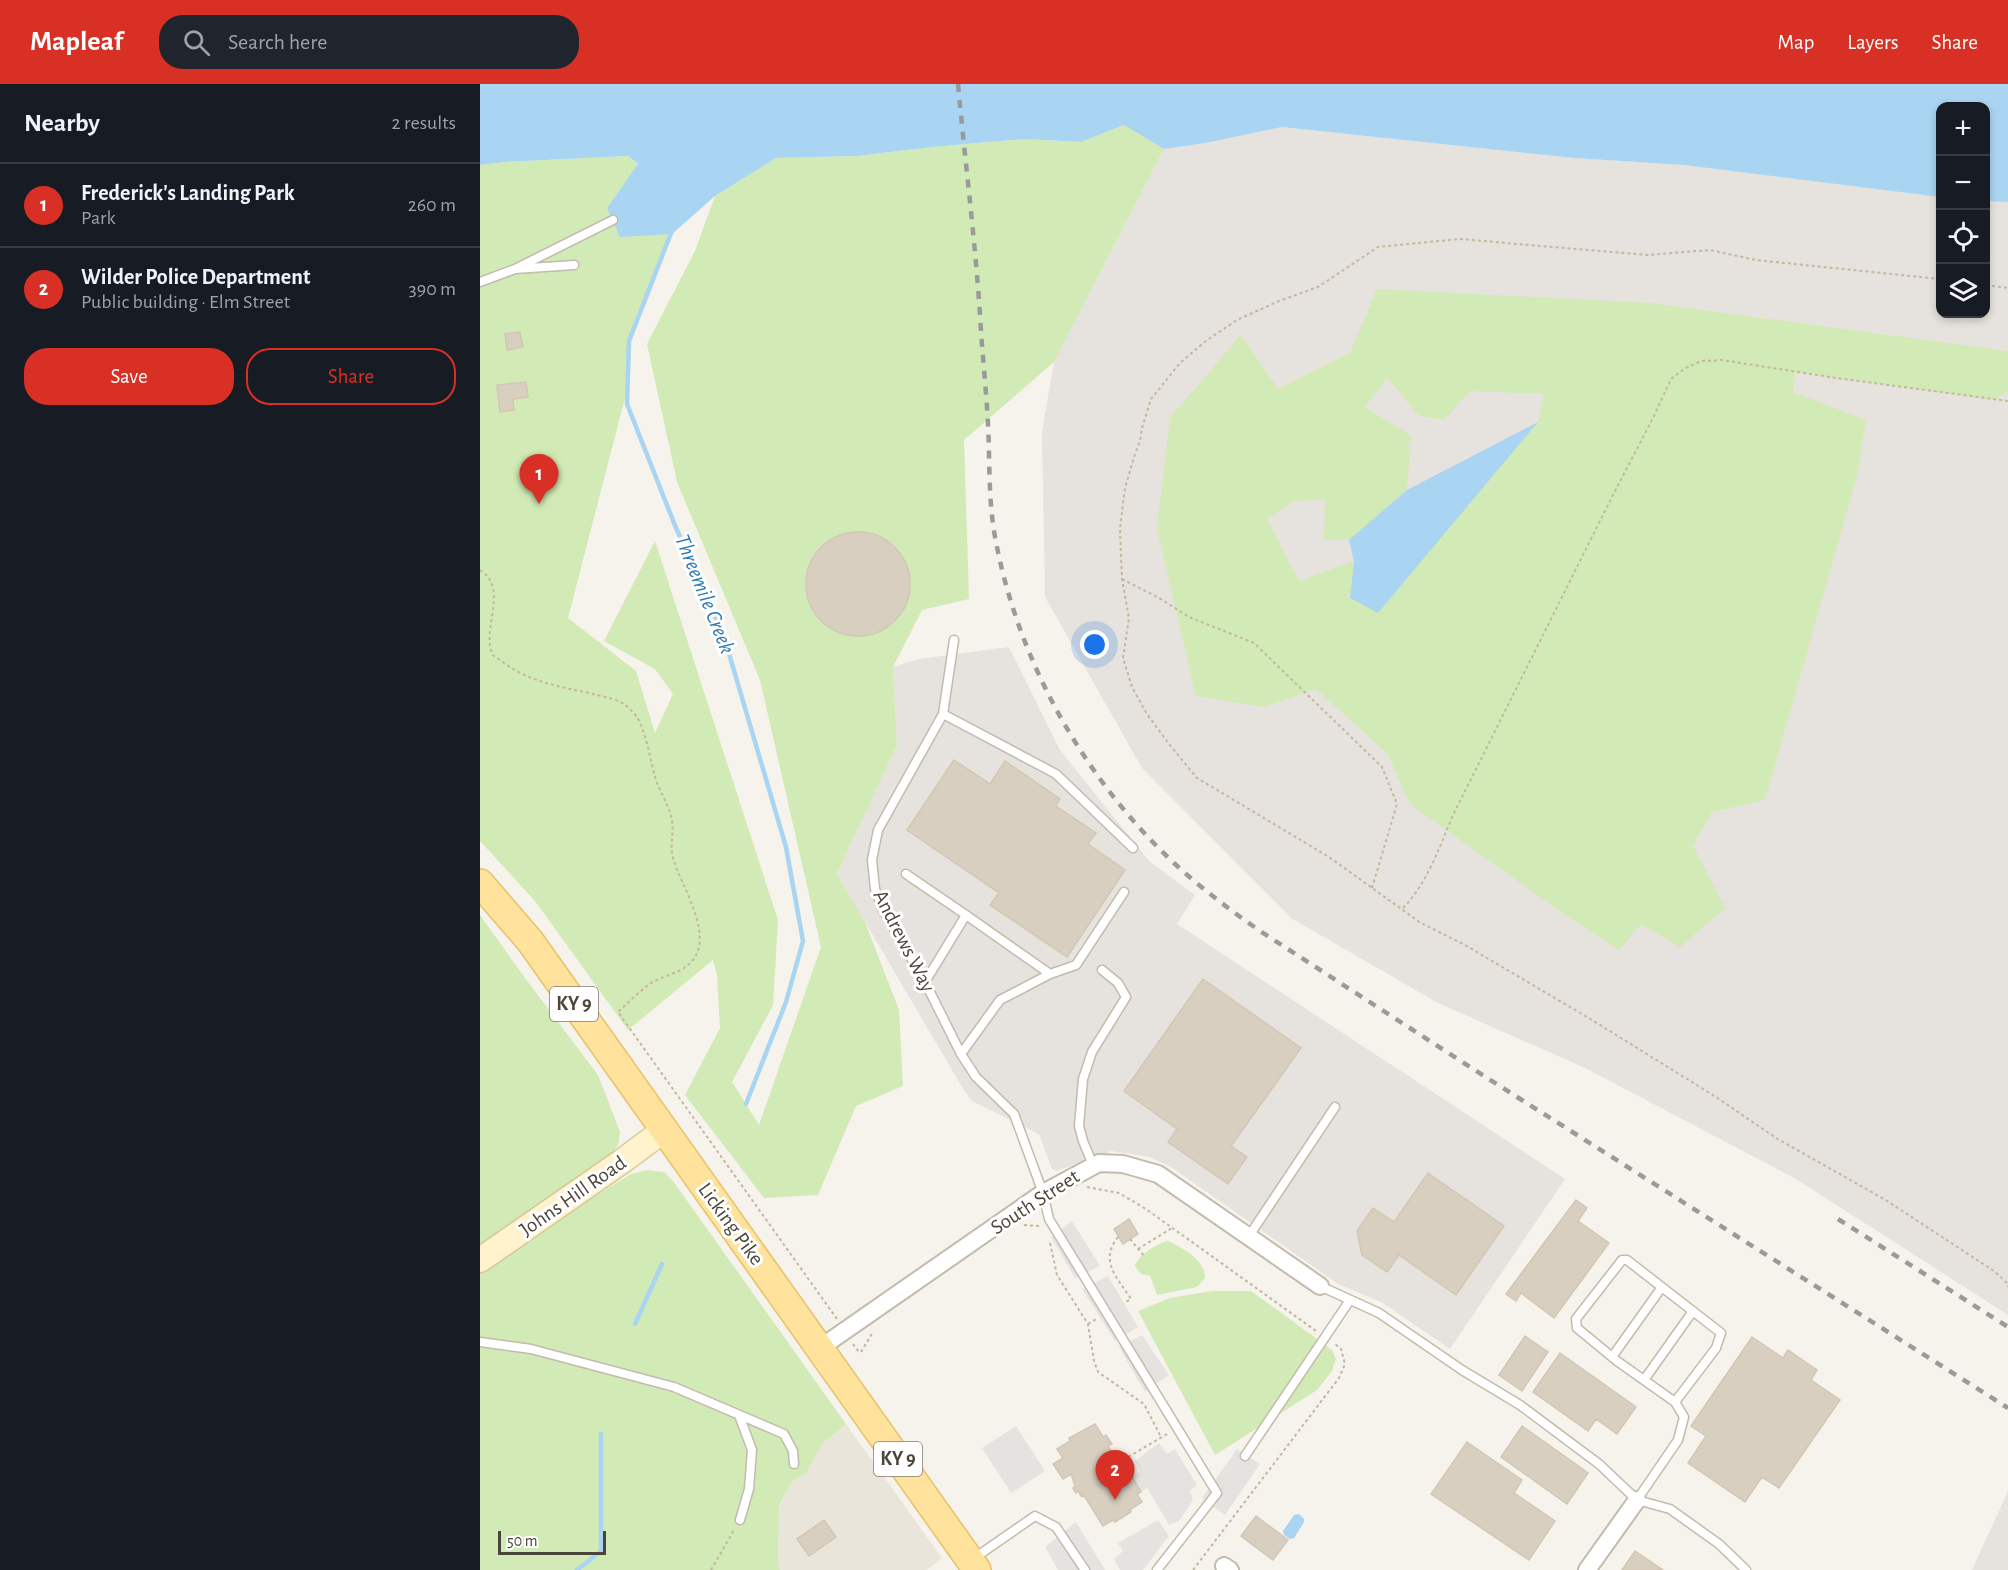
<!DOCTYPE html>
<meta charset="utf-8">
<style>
:root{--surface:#171b24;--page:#20242c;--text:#f1f3f6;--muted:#9ea1a6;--line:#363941;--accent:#d93025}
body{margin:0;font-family:"Alegreya Sans",sans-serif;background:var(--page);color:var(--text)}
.controls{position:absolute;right:18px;top:18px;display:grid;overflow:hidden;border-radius:12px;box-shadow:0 3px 9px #0003}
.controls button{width:54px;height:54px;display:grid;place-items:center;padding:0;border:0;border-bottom:2px solid var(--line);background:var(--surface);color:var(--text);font:30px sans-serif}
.scale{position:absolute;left:18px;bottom:15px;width:108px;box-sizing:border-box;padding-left:6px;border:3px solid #4b4439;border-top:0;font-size:16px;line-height:21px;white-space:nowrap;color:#4b4439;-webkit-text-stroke:4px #fff;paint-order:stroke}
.you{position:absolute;left:615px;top:561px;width:21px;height:21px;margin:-15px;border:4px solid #fff;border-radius:50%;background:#1a73e8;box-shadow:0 0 0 9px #1a73e833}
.badge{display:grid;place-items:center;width:39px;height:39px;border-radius:50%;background:var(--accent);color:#fff;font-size:20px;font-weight:700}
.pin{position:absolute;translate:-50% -50px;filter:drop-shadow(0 2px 3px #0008)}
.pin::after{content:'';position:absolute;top:32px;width:21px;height:18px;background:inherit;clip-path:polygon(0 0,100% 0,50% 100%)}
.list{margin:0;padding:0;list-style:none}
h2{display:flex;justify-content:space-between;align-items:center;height:78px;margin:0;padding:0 24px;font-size:26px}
h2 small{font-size:20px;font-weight:400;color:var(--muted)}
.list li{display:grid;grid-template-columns:39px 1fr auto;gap:18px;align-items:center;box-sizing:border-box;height:84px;padding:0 24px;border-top:2px solid var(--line)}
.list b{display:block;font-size:22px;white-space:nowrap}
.list p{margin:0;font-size:20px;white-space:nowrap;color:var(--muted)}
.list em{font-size:20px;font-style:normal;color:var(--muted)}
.actions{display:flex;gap:12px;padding:18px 24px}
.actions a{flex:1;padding:14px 0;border:2px solid var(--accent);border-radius:24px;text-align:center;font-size:21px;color:var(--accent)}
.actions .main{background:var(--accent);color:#fff}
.icon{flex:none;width:33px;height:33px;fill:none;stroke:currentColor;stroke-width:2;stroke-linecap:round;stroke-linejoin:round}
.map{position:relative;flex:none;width:1528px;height:1486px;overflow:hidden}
header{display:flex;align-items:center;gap:36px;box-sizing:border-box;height:84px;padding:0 30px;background:var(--accent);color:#fff}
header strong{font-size:28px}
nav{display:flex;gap:33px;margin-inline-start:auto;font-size:21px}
.search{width:420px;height:54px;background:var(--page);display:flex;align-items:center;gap:15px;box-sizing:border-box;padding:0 21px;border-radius:24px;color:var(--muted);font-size:22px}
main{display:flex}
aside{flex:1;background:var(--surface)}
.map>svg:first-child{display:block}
</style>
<header>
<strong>Mapleaf</strong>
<div class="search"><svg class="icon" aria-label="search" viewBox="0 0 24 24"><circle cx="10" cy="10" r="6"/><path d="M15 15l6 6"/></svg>Search here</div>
<nav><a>Map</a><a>Layers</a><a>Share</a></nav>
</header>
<main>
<aside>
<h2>Nearby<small>2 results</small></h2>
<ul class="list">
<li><span class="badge">1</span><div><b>Frederick's Landing Park</b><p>Park</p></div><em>260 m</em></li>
<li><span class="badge">2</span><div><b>Wilder Police Department</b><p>Public building · Elm Street</p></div><em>390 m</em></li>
</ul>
<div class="actions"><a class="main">Save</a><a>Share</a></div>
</aside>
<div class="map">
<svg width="1528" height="1486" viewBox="0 0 1528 1486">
<rect width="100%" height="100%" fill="#f6f3ec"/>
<path fill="#eae5da" d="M366,1340L462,1474L447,1486H300L298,1479L299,1423L312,1397L326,1389L342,1360Z"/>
<path fill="#e6e2dd" d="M802,43L1094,74L1204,81L1460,113V230H1506V117L1528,118V1231L1316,1095L1105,984L958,919L811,834L662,684L565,513L562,348L574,278L684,65L726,59Z
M529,563L580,666L669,777L715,811L697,840L1085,1095L970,1265L903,1219L858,1200L691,1083L669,1073L631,1067L577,1087L572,1085L559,1050L492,1017L482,1003L357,790L417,661L413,583L439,575Z
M1528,1407V1486H1492Z"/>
<path fill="#d2eab5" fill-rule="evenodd" d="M644,41L684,65L574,278L484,356L489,515L442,526L413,583L417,661L357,790L385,838L419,926L423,1002L376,1022L338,1111L284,1114L205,1011L240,944L237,891L233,876L148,946L55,817L0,757V81L25,78L148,72L158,81L127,124L170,150H192L149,257L147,306L88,534L156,587L175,649L193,610L175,585L124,557L175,457L298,836L293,921L252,998L279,1041L341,863L280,596L197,398L167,260L215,167L235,112L296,74L377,72L452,63L544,55L601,58Z
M897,205L1170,219L1528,267V307L1515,316L1315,288L1313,308L1386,336L1377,392L1285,716L1232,728L1213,762L1245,824L1200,863L1161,840L1139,866L1078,826L930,720L908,670L836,605L783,623L716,612L677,445L690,334L761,251L798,305L870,269ZM907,294L939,332L964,336L990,307L1064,310L1058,338L870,514L874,477L819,497L787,435L813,417L845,416L844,456H869L927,406L931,352L885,323Z
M0,831L45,894L118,991L140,1048L138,1061L127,1075L0,1166Z
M167,1086L184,1088L193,1097L366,1340L342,1360L326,1389L312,1397L299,1422L298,1479L300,1486H0V1186L44,1156L151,1090Z
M688,1157C703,1164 725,1176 725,1194L717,1203L677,1211L670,1192C662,1191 658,1189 655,1181C659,1171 678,1159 688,1157Z
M732,1207H771L852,1266L856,1275L852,1287L837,1306L735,1371L658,1227L690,1214Z"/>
<path fill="#e5e3e0" d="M592,1137L620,1182L595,1194L571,1153Z
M628,1192L658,1243L635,1257L602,1205Z
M662,1251L689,1291L665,1308L639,1263Z
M536,1342L565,1387L531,1409L502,1364Z
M679,1359L687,1370L695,1365L717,1401L710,1407L713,1416L699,1437L689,1441L667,1404L661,1408L652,1393L660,1387L655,1377Z
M757,1365L780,1380L745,1431L722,1414Z
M678,1436L689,1452L663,1486H640L634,1475L643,1467L638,1459Z
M596,1438L625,1486H578L565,1463Z"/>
<path fill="#a9d4f2" d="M0,0H1528V118L1506,117V22H1460V113L1204,81L1094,74L802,43L726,59L684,65L644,41L601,58L544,55L452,63L377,72L296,74L235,112L192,150L140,153L127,124L158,80L148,72L25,78L0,81Z
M1058,338L898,529L870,514L874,477L869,456L927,406Z
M819,1430L824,1435V1438L814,1454L810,1455L804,1451L803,1447L814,1431Z"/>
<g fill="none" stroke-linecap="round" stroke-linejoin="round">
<path stroke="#a9d4f2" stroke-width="4.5" d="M193,144L149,257L147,320L194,439L245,556L306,763L323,857L306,918L266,1020
M155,1240L182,1180
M97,1486L121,1467V1350"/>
</g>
<path fill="#d8cfc1" stroke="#d3c7b4" stroke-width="1.5" d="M40,248L43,263L27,266L25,250Z
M46,298L48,313L33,315L34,326L20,328L17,301Z
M326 500a52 52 0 1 1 104 0a52 52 0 1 1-104 0Z
M474,676L510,700L525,677L580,715L576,722L616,749L608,760L645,786L587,873L510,821L519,809L427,746Z
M723,895L821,964L751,1062L767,1073L748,1100L688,1058L697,1045L644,1007Z
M948,1089L1024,1142L976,1211L919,1171L907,1188L882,1171L877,1147L893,1124L914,1138Z
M1096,1116L1107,1124L1098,1137L1129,1159L1074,1234L1041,1209L1036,1217L1026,1210Z
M649,1135L658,1150L643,1160L634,1145Z
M1045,1252L1068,1268L1042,1307L1019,1291Z
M1272,1253L1303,1274L1308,1266L1337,1286L1331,1296L1360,1316L1299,1404L1282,1393L1265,1418L1208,1379L1226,1352L1211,1342Z
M1080,1269L1156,1323L1137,1350L1116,1335L1108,1347L1053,1308Z
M615,1340L623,1353L626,1351L632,1360L628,1362L648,1395L652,1393L661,1408L657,1410L662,1418L650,1426L651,1428L635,1438L633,1436L623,1442L605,1413L601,1412L598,1407L596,1409L593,1404L595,1402L591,1390L583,1395L573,1380L583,1374L577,1365L590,1357L589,1354Z
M1042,1342L1108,1389L1087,1420L1021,1373Z
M987,1358L1042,1396L1034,1409L1075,1437L1049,1476L951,1410Z
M776,1432L808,1456L793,1476L761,1452Z
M344,1436L356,1453L329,1472L317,1455Z
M1155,1467L1183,1486H1142Z"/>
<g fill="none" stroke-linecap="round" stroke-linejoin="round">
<defs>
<path id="lane" d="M35,185L133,136
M0,198L35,185L94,181
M474,556L463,630L398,746L392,776L395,805L403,826L445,898L481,970L496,993L534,1030L563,1109L569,1135L737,1409L677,1486
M463,630L576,690L653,764
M426,790L486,831
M570,890L596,881L644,808
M445,898L486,831L570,890L520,916L481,970
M613,1081L603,1057L599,1042L603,995L612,968L646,913L638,899L622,886
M769,1152L855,1023
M840,1202L899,1229L982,1286L1040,1321L1119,1380L1157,1416L1190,1425L1239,1460L1266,1486
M0,1258L51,1265L194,1303L304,1350L313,1367L314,1380
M1132,1273L1182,1203
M1164,1296L1213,1227
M259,1331L272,1366L269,1405L260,1436
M765,1372L870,1216
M1157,1416L1198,1356L1204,1333L1195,1318L1137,1277L1097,1244L1096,1235L1142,1176H1147L1241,1249L1236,1264L1195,1318
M493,1475L555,1432L576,1443L605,1486"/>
<path id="street" d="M340,1264L563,1109L619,1079L643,1080L678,1090L840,1202
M744,1482L750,1486
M1107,1486L1157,1416"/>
<path id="secondary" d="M0,1176L141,1078L184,1046"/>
<path id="primary" d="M0,799L50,857L497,1486"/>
</defs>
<use href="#lane" stroke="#c2bbae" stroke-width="11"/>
<use href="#street" stroke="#c2bbae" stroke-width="20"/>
<use href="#secondary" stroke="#d6c79b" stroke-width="27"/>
<use href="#primary" stroke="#e6c16a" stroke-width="30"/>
<path stroke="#c4b79f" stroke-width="2" stroke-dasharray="3 3" stroke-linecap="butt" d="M1460,195L1276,176L1230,166L1168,171L979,155L898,163L838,203L799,217L757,236L727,256L700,279L671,315L662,344L660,357L655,370L645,404L640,445L642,495L649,534L643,574L652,603L667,630L689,660L717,694L849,773L941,839L985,861L1112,936L1236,1013L1296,1054L1404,1115L1514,1187L1527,1199L1528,1203
M1506,201L1528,204
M0,486C30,505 0,547 13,571C16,574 21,576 24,579C51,598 77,602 109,609C120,612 134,614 144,620C148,623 154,629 157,633C168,653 170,678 177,699C182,712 190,723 192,737C194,750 189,764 194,777C202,803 231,846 215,873C205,889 187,890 173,898C160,906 149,918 138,928L357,1235
M642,495L681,515L709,533L774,559L902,683L917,720L892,804
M923,824C948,798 959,764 973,731L1135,407L1174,332L1191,295L1204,285L1221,277L1242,276L1356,294L1528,317
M607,1103L639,1109L666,1125L836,1247
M544,1141L559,1142
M638,1153C619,1177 637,1193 651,1215L646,1218
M650,1155L664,1172
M570,1159L577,1191L608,1240L614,1277L618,1288L664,1320L681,1353
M658,1165L692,1144
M608,1240L618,1234
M373,1260L379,1268H381L393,1248
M638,1379L687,1350
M231,1486L254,1446
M713,1486L859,1294L865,1280L861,1265L855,1260"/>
<use href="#lane" stroke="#fff" stroke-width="8"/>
<use href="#street" stroke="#fff" stroke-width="16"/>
<use href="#secondary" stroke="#fff3cd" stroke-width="24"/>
<use href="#primary" stroke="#ffe39c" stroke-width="27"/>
<path stroke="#9a9a9a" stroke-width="4.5" stroke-dasharray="8 8" stroke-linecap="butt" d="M478,0C485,77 495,154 500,231C502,267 506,303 508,340C510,379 508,419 516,458C539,579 605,696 695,780C721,804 750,826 780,847L1004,992L1528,1324
M1358,1135L1528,1243"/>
</g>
<g text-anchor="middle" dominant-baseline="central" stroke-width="6" stroke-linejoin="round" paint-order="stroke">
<g fill="#fff" stroke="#817c74" stroke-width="1.5">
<rect x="70" y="903" width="48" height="34" rx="4.5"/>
<rect x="394" y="1358" width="48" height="34" rx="4.5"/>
</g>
<g font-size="20" font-weight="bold" fill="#4b4439">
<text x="94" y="920">KY 9</text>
<text x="418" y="1375">KY 9</text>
</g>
<g font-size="21" fill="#4b4439" stroke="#fff">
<text transform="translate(424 857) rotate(63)">Andrews Way</text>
<text transform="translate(93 1112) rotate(-35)">Johns Hill Road</text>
<text transform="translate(555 1118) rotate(-33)">South Street</text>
<text transform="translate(251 1140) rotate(54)">Licking Pike</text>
</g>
<g font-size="22" font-style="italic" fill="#2e7ab2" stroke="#fff">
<text transform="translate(225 510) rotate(68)">Threemile Creek</text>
</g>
</g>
</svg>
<div class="controls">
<button>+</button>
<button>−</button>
<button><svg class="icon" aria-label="locate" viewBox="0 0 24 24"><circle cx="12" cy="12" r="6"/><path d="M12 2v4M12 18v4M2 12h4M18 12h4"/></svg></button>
<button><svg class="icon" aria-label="layers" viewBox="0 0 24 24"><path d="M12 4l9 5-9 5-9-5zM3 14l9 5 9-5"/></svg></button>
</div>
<div class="scale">50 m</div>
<div class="you"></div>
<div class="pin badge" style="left:59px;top:420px">1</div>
<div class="pin badge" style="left:635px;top:1416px">2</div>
</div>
</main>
